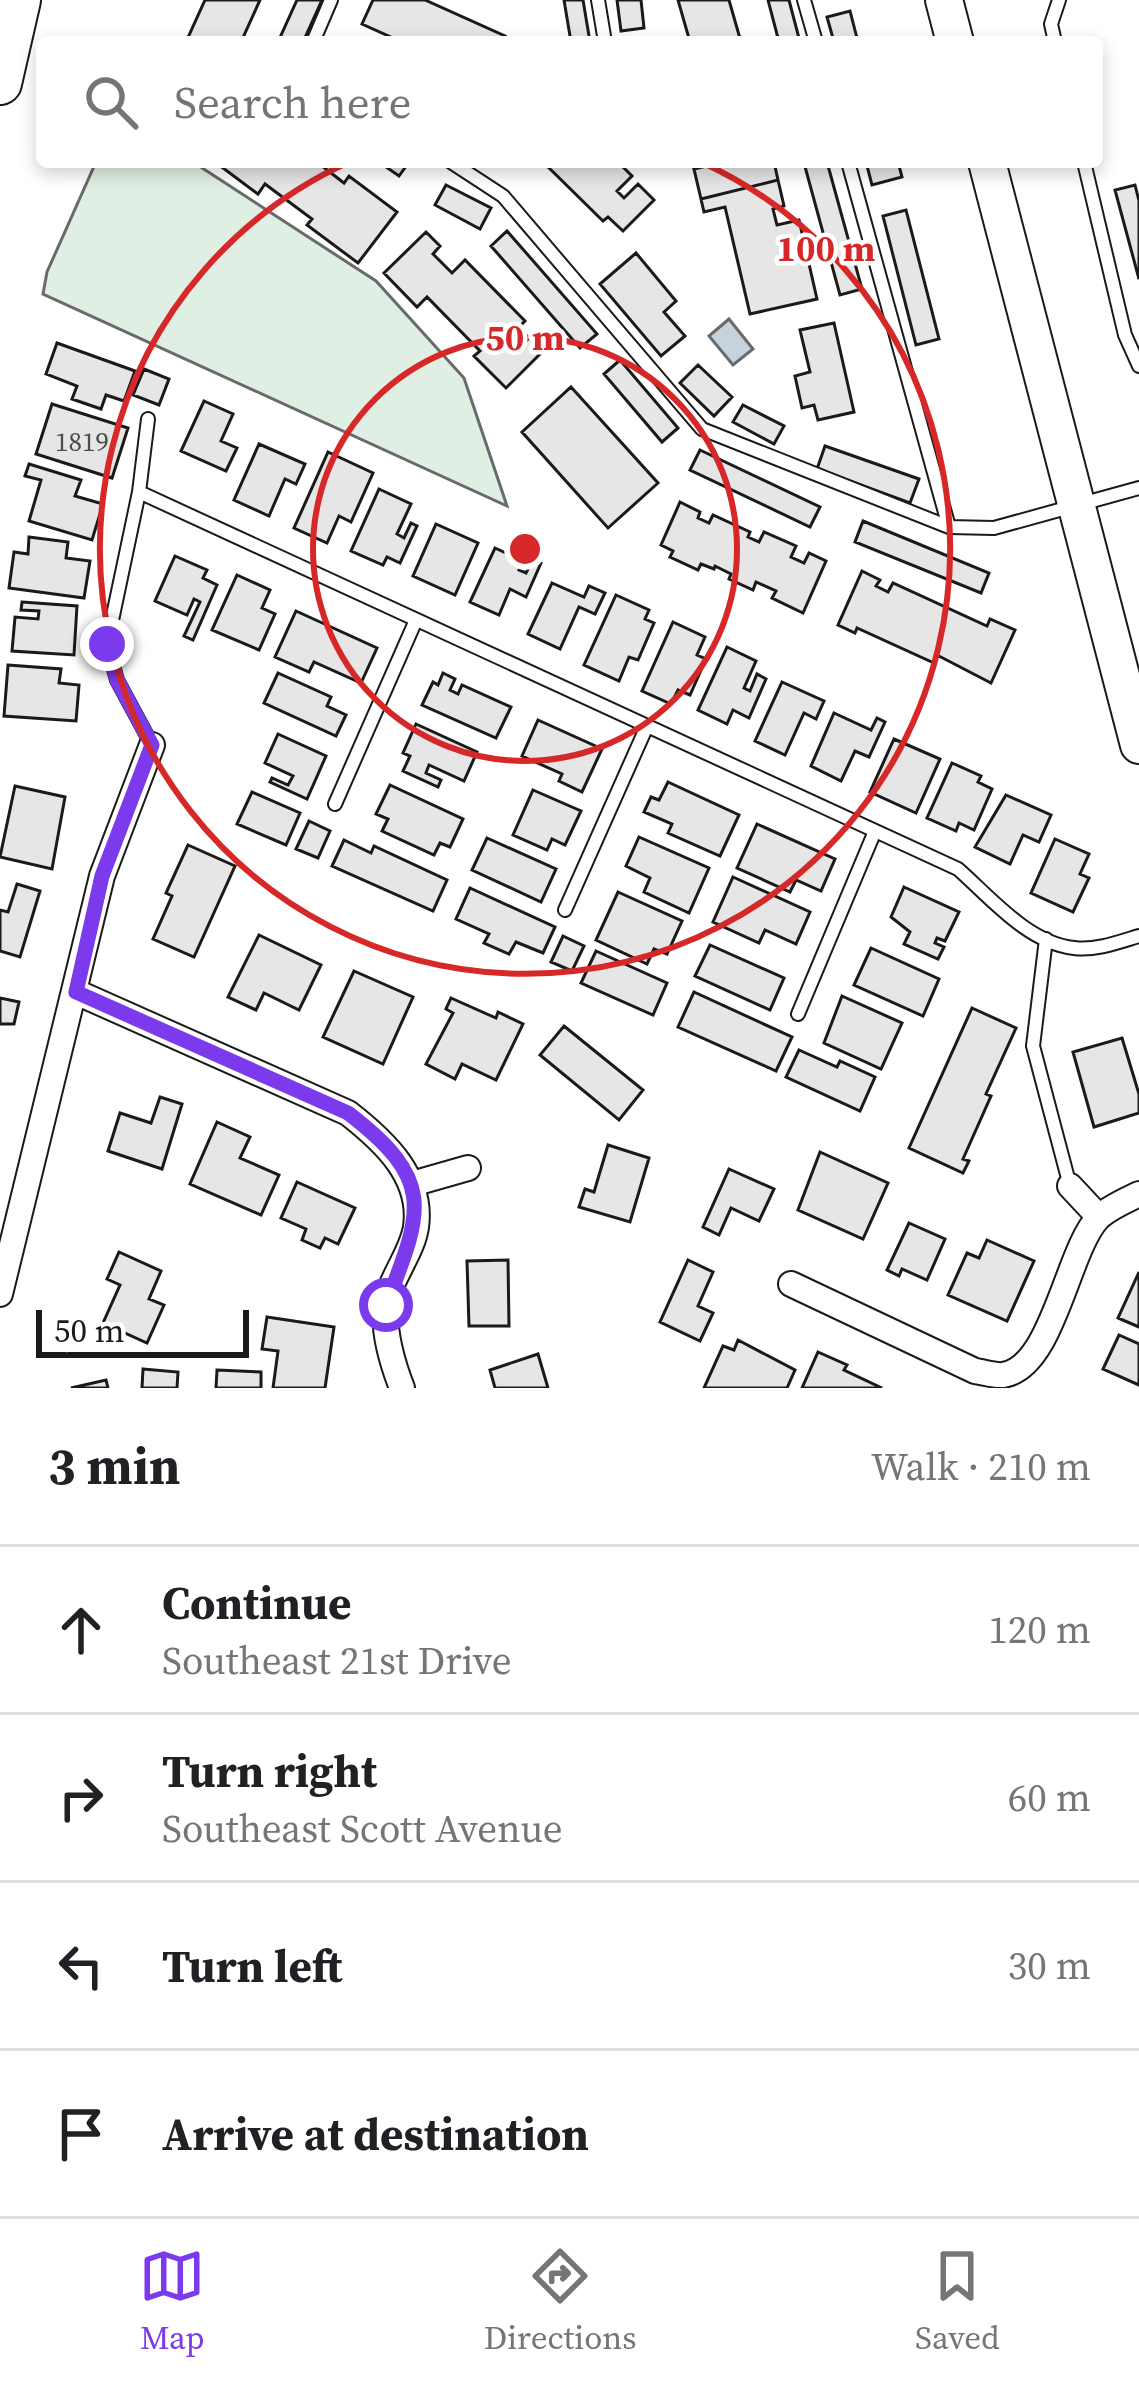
<!DOCTYPE html>
<meta charset="utf-8">
<style>
:root{--surface:#fff;--page:#f6f6f6;--text:#202124;--muted:#757577;--line:#e0e0e0;--accent:#7c3aed}
body{margin:0;font-family:"Source Serif 4",serif;background:var(--page);color:var(--text)}
.scale{position:absolute;left:36px;bottom:30px;width:213px;box-sizing:border-box;padding-left:12px;border:6px solid #1a1a1a;border-top:0;font-size:33px;line-height:42px;white-space:nowrap;color:#1a1a1a;-webkit-text-stroke:9px #fff;paint-order:stroke}
.stop{position:absolute;width:36px;height:36px;margin:-27px;border:9px solid #7c3aed;border-radius:50%;background:#fff}
.stop.end{background:#7c3aed;border-color:#fff;box-shadow:0 3px 12px #0008}
.list{margin:0;padding:0;list-style:none}
h2{display:flex;justify-content:space-between;align-items:center;height:156px;margin:0;padding:0 48px;font-size:51px}
h2 small{font-size:39px;font-weight:400;color:var(--muted)}
.list li{display:grid;grid-template-columns:78px 1fr auto;gap:36px;align-items:center;box-sizing:border-box;height:168px;padding:0 48px;border-top:3px solid var(--line)}
.list b{display:block;font-size:45px;white-space:nowrap}
.list p{margin:0;font-size:39px;white-space:nowrap;color:var(--muted)}
.list em{font-size:39px;font-style:normal;color:var(--muted)}
.icon{flex:none;width:66px;height:66px;fill:none;stroke:currentColor;stroke-width:2;stroke-linecap:round;stroke-linejoin:round}
.map{position:relative;flex:none;width:1139px;height:1388px;overflow:hidden}
.search{position:absolute;background:var(--surface);box-shadow:0 6px 18px #0003;left:36px;right:36px;top:36px;height:132px;display:flex;align-items:center;gap:30px;box-sizing:border-box;padding:0 42px;border-radius:12px;color:var(--muted);font-size:45px}
.sheet{height:828px;background:var(--surface)}
nav{display:flex;justify-content:space-around;align-items:center;box-sizing:border-box;height:168px;border-top:3px solid var(--line);background:var(--surface);font-size:33px;color:var(--muted)}
nav a{display:grid;justify-items:center;gap:6px}
nav .on{color:var(--accent)}
.map>svg:first-child{display:block}
</style>
<div class="map">
<svg width="1139" height="1388" viewBox="0 0 1139 1388">
<rect width="100%" height="100%" fill="#fff"/>
<path fill="#e0efe3" stroke="#6a6a6a" stroke-width="3" d="M96,162H193L376,281L464,378L507,506L43,294L47,272Z"/>
<path fill="#c6d2dc" stroke="#6a6a6a" stroke-width="3" d="M729,319L753,349L733,365L709,336Z"/>
<path fill="#e6e6e6" stroke="#1a1a1a" stroke-width="3" d="M205,0H260L241,42H186Z
M297,0H322L303,42H278Z
M373,0H425L505,36L502,42H402L362,24Z
M564,0H583L590,42H571Z
M617,0H641L644,28L621,31Z
M678,0H729L741,42H690Z
M768,0H789L800,42H779Z
M850,11L858,42H834L827,17Z
M215,162H317L344,183L349,176L397,212L358,263L307,225L312,219L265,184L258,194Z
M379,162H409L399,176Z
M543,162H618L632,176L617,191L624,198L638,184L654,200L623,231L608,217L603,221Z
M723,162H774L778,180L701,199L694,169Z
M827,162L862,289L840,295L804,163Z
M866,162H898L902,177L872,185Z
M778,180L784,206L773,209L777,225L799,220L817,299L750,314L725,207L704,212L701,199Z
M446,185L491,208L480,229L435,205Z
M1135,185L1139,201V279L1115,190Z
M906,210L939,339L916,345L883,216Z
M507,231L597,334L580,348L491,246Z
M426,232L440,246L433,254L452,273L465,260L525,321L517,329L527,340L535,333L548,346L506,388L474,356L480,351L427,297L417,307L384,273Z
M636,253L676,301L664,312L685,336L661,356L600,284Z
M834,323L854,412L818,420L814,405L802,408L795,376L810,372L800,330Z
M57,343L135,371L124,401L106,395L101,409L72,399L77,386L46,374Z
M620,360L678,428L662,442L604,374Z
M698,365L732,397L714,416L680,383Z
M144,369L169,379L159,405L133,395Z
M571,387L658,483L608,528L522,432Z
M204,401L233,414L221,441L237,448L226,471L181,451Z
M52,404L128,428L112,478L36,454Z
M743,405L784,426L774,444L733,422Z
M259,444L305,464L296,484L285,479L269,516L234,500Z
M825,446L919,479L910,503L817,469Z
M700,450L820,507L810,527L690,470Z
M328,452L373,473L351,522L339,516L327,543L294,528Z
M29,464L81,480L75,496L103,504L92,540L29,521L41,480L25,476Z
M379,489L411,504L397,534L404,538L411,523L417,526L400,563L387,557L383,565L351,551Z
M680,502L700,512L698,518L709,523L713,515L750,532L748,537L759,542L764,532L796,546L791,557L804,563L809,553L826,561L803,613L772,598L776,591L756,582L753,590L729,579L731,574L715,566L714,569L701,564L698,570L670,557L673,551L661,545Z
M863,521L989,573L981,593L855,542Z
M436,524L478,543L455,595L413,576Z
M29,537L68,542L66,558L90,561L84,598L9,588L14,552L28,554Z
M495,548L523,561L519,570L526,573L533,559L541,563L526,597L510,589L499,615L470,602Z
M175,556L207,570L203,578L217,585L193,640L184,636L200,602L194,599L187,615L155,601Z
M862,571L880,580L876,586L888,592L893,583L987,626L990,619L1015,630L991,683L937,655L934,663L857,628L855,633L838,625Z
M237,575L270,590L262,608L275,614L259,650L212,630Z
M552,583L584,597L589,586L605,593L595,614L579,607L560,649L528,634Z
M616,595L649,610L645,619L654,623L638,660L629,657L619,681L584,665Z
M22,602L77,606L74,655L12,651L15,617L38,619L39,611L21,610Z
M296,611L377,648L361,683L314,662L309,672L275,657Z
M673,622L705,637L697,655L706,659L690,695L678,690L671,704L642,691Z
M727,647L756,661L744,688L750,691L757,674L766,679L749,718L733,710L727,724L698,710Z
M8,665L61,669L59,683L79,685L76,721L4,716Z
M278,673L331,697L327,706L346,715L336,736L264,703Z
M443,673L455,679L450,690L458,694L462,685L511,707L496,738L422,705L433,682L438,685Z
M782,682L824,701L816,719L804,713L785,755L755,741Z
M834,713L871,730L877,718L885,722L869,757L855,751L841,781L811,766Z
M538,720L602,749L582,792L559,781L562,774L522,756Z
M416,724L477,752L464,781L429,765L426,773L441,780L438,787L403,771L410,756L403,753Z
M278,734L326,756L307,799L270,782L272,778L288,785L293,776L265,763Z
M894,739L940,759L916,813L870,792Z
M952,763L981,776L978,782L992,789L974,830L959,823L956,831L927,818Z
M668,782L739,815L720,856L668,833L672,824L644,812L651,797L659,800Z
M390,785L463,819L450,847L440,843L434,855L382,831L388,819L376,814Z
M15,786L65,797L52,869L0,857Z
M533,790L581,811L565,845L552,839L547,850L513,835Z
M252,792L300,813L286,845L237,824Z
M1006,795L1051,815L1039,842L1023,835L1010,864L975,847Z
M309,821L330,831L318,858L296,849Z
M757,824L835,859L821,891L796,880L790,892L737,868Z
M639,837L709,868L689,913L644,892L650,878L626,866Z
M487,838L556,869L541,902L472,870Z
M1055,839L1089,854L1080,874L1089,878L1073,912L1031,893Z
M344,840L371,853L374,846L447,880L433,911L332,866Z
M188,845L235,866L194,957L153,939L172,896L166,893Z
M733,877L810,912L796,944L765,930L759,943L713,922Z
M17,884L40,891L20,957L0,951V910L8,912Z
M904,887L959,912L945,941L937,938L935,943L944,947L938,959L904,944L910,932L891,917Z
M470,888L555,927L543,953L516,942L509,954L484,943L489,934L456,919Z
M618,892L682,921L667,954L654,949L647,964L596,940Z
M259,935L321,965L299,1010L264,993L256,1010L228,997Z
M563,936L584,946L572,971L551,962Z
M710,945L784,978L770,1010L695,976Z
M871,948L939,979L923,1016L854,985Z
M596,951L667,983L653,1015L581,983Z
M354,971L413,997L383,1064L323,1037Z
M694,992L792,1037L776,1071L678,1027Z
M842,996L902,1023L881,1069L824,1043Z
M0,998L19,1002L14,1024H0Z
M451,998L496,1018L498,1012L523,1024L496,1080L462,1064L455,1079L426,1064L453,1013L446,1009Z
M972,1008L1016,1028L986,1094L991,1096L963,1159L969,1161L963,1173L909,1148Z
M564,1026L643,1090L619,1120L540,1055Z
M1122,1038L1139,1094V1113L1094,1127L1073,1052Z
M799,1050L837,1067L840,1061L875,1077L860,1111L786,1077Z
M160,1097L182,1104L162,1169L108,1151L120,1113L151,1123Z
M217,1122L250,1137L240,1158L279,1175L261,1215L190,1184Z
M608,1145L649,1158L630,1222L579,1207L585,1189L594,1192Z
M820,1152L888,1183L863,1239L798,1210Z
M729,1169L774,1189L759,1221L731,1208L719,1235L703,1227Z
M297,1182L355,1208L338,1244L325,1238L320,1248L302,1240L306,1229L281,1218Z
M909,1223L945,1239L927,1280L902,1269L899,1276L887,1270Z
M987,1240L1034,1261L1007,1321L948,1295L967,1253L979,1258Z
M119,1252L161,1271L149,1299L164,1305L147,1343L103,1323L120,1285L107,1279Z
M508,1260L509,1326H469L467,1261Z
M688,1260L713,1272L698,1306L713,1313L700,1341L660,1322Z
M1139,1272V1327L1118,1318Z
M267,1317L334,1327L325,1388H273L278,1351L262,1349Z
M1119,1335L1139,1344V1385L1103,1369Z
M738,1340L795,1370L787,1388H704L723,1346L734,1350Z
M818,1352L847,1365L844,1370L882,1388H802Z
M538,1354L548,1388H495L490,1370Z
M143,1369L178,1372L177,1388H142Z
M217,1370L261,1372V1388H216Z
M106,1380L108,1388H71Z"/>
<g fill="none" stroke-linecap="round" stroke-linejoin="round">
<defs>
<path id="service" d="M598,0L605,42
M804,0L816,42
M313,42L331,0
M1055,42L1051,24L1059,0
M451,162L503,196L702,429L949,527L994,528L1139,488
M848,162L949,527
M1084,162L1125,335L1139,366
M148,419L139,492L107,644L117,680L152,745
M139,492L958,869C991,898 1028,943 1074,948C1095,951 1119,942 1139,936
M335,804L416,620
M565,910L647,726
M1046,939L1033,1046L1070,1186
M798,1014L875,831"/>
<path id="minor" d="M76,992L348,1113C384,1141 423,1177 416,1227C412,1254 389,1279 386,1306C383,1331 393,1365 402,1388
M412,1184L468,1168
M1070,1186L1099,1217
M791,1284L975,1371C983,1372 995,1376 1003,1375C1053,1368 1067,1251 1098,1218C1108,1208 1127,1200 1139,1194
M0,1294L102,876L152,745"/>
<path id="secondary" d="M944,0L955,42
M987,162L1139,745"/>
<path id="trunk" d="M0,83L19,0"/>
</defs>
<use href="#service" stroke="#1a1a1a" stroke-width="16"/>
<use href="#minor" stroke="#1a1a1a" stroke-width="28"/>
<use href="#secondary" stroke="#1a1a1a" stroke-width="40"/>
<use href="#trunk" stroke="#1a1a1a" stroke-width="46"/>
<use href="#service" stroke="#fff" stroke-width="12"/>
<use href="#minor" stroke="#fff" stroke-width="24"/>
<use href="#secondary" stroke="#fff" stroke-width="36"/>
<use href="#trunk" stroke="#fff" stroke-width="42"/>
</g>
<g fill="none" stroke-linecap="round" stroke-linejoin="round">
<path stroke="#7c3aed" stroke-width="15" d="M107,644L117,680L152,745L102,876L76,992L348,1113C437,1181 422,1211 386,1305"/>
</g>
<g fill="none" stroke="#d62828" stroke-width="6">
<circle cx="525" cy="549" r="212"/>
<path d="M701 162A425 425 0 1 1 349 162"/>
</g>
<g text-anchor="middle" dominant-baseline="central" stroke-width="9" stroke-linejoin="round" paint-order="stroke">
<g font-size="27" fill="#4d4d4d">
<text x="82" y="441">1819</text>
</g>
</g>
<circle cx="525" cy="549" r="18" fill="#d62828" stroke="#fff" stroke-width="6"/>
<g font-size="36" text-anchor="middle" font-weight="bold" fill="#d62828" stroke="#fff" stroke-width="9" stroke-linejoin="round" paint-order="stroke">
<text x="826" y="261">100 m</text>
<text x="525" y="350">50 m</text>
</g>
</svg>
<div class="scale">50 m</div>
<div class="stop" style="left:386px;top:1305px"></div>
<div class="stop end" style="left:107px;top:644px"></div>
<div class="search"><svg class="icon" aria-label="search" viewBox="0 0 24 24"><circle cx="10" cy="10" r="6"/><path d="M15 15l6 6"/></svg>Search here</div>
</div>
<section class="sheet">
<h2>3 min<small>Walk · 210 m</small></h2>
<ul class="list">
<li><svg class="icon" aria-label="ahead" viewBox="0 0 24 24"><path d="M12 20V5M6 11l6-6 6 6"/></svg><div><b>Continue</b><p>Southeast 21st Drive</p></div><em>120 m</em></li>
<li><svg class="icon" aria-label="right" viewBox="0 0 24 24"><path d="M7 20v-9h11M14 6l5 5-5 5"/></svg><div><b>Turn right</b><p>Southeast Scott Avenue</p></div><em>60 m</em></li>
<li><svg class="icon" aria-label="left" viewBox="0 0 24 24"><path d="M17 20v-9H6M10 6l-5 5 5 5"/></svg><div><b>Turn left</b></div><em>30 m</em></li>
<li><svg class="icon" aria-label="arrive" viewBox="0 0 24 24"><path d="M6 21V4h12l-3 4 3 4H6"/></svg><div><b>Arrive at destination</b></div></li>
</ul>
</section>
<nav>
<a class="on"><svg class="icon" aria-label="map" viewBox="0 0 24 24"><path d="M3 6l6-2 6 2 6-2v14l-6 2-6-2-6 2zM9 4v14M15 6v14"/></svg>Map</a>
<a><svg class="icon" aria-label="directions" viewBox="0 0 24 24"><path d="M12 3l9 9-9 9-9-9zM9 14v-3h6M13 9l2 2-2 2"/></svg>Directions</a>
<a><svg class="icon" aria-label="saved" viewBox="0 0 24 24"><path d="M7 4h10v16l-5-4-5 4z"/></svg>Saved</a>
</nav>
